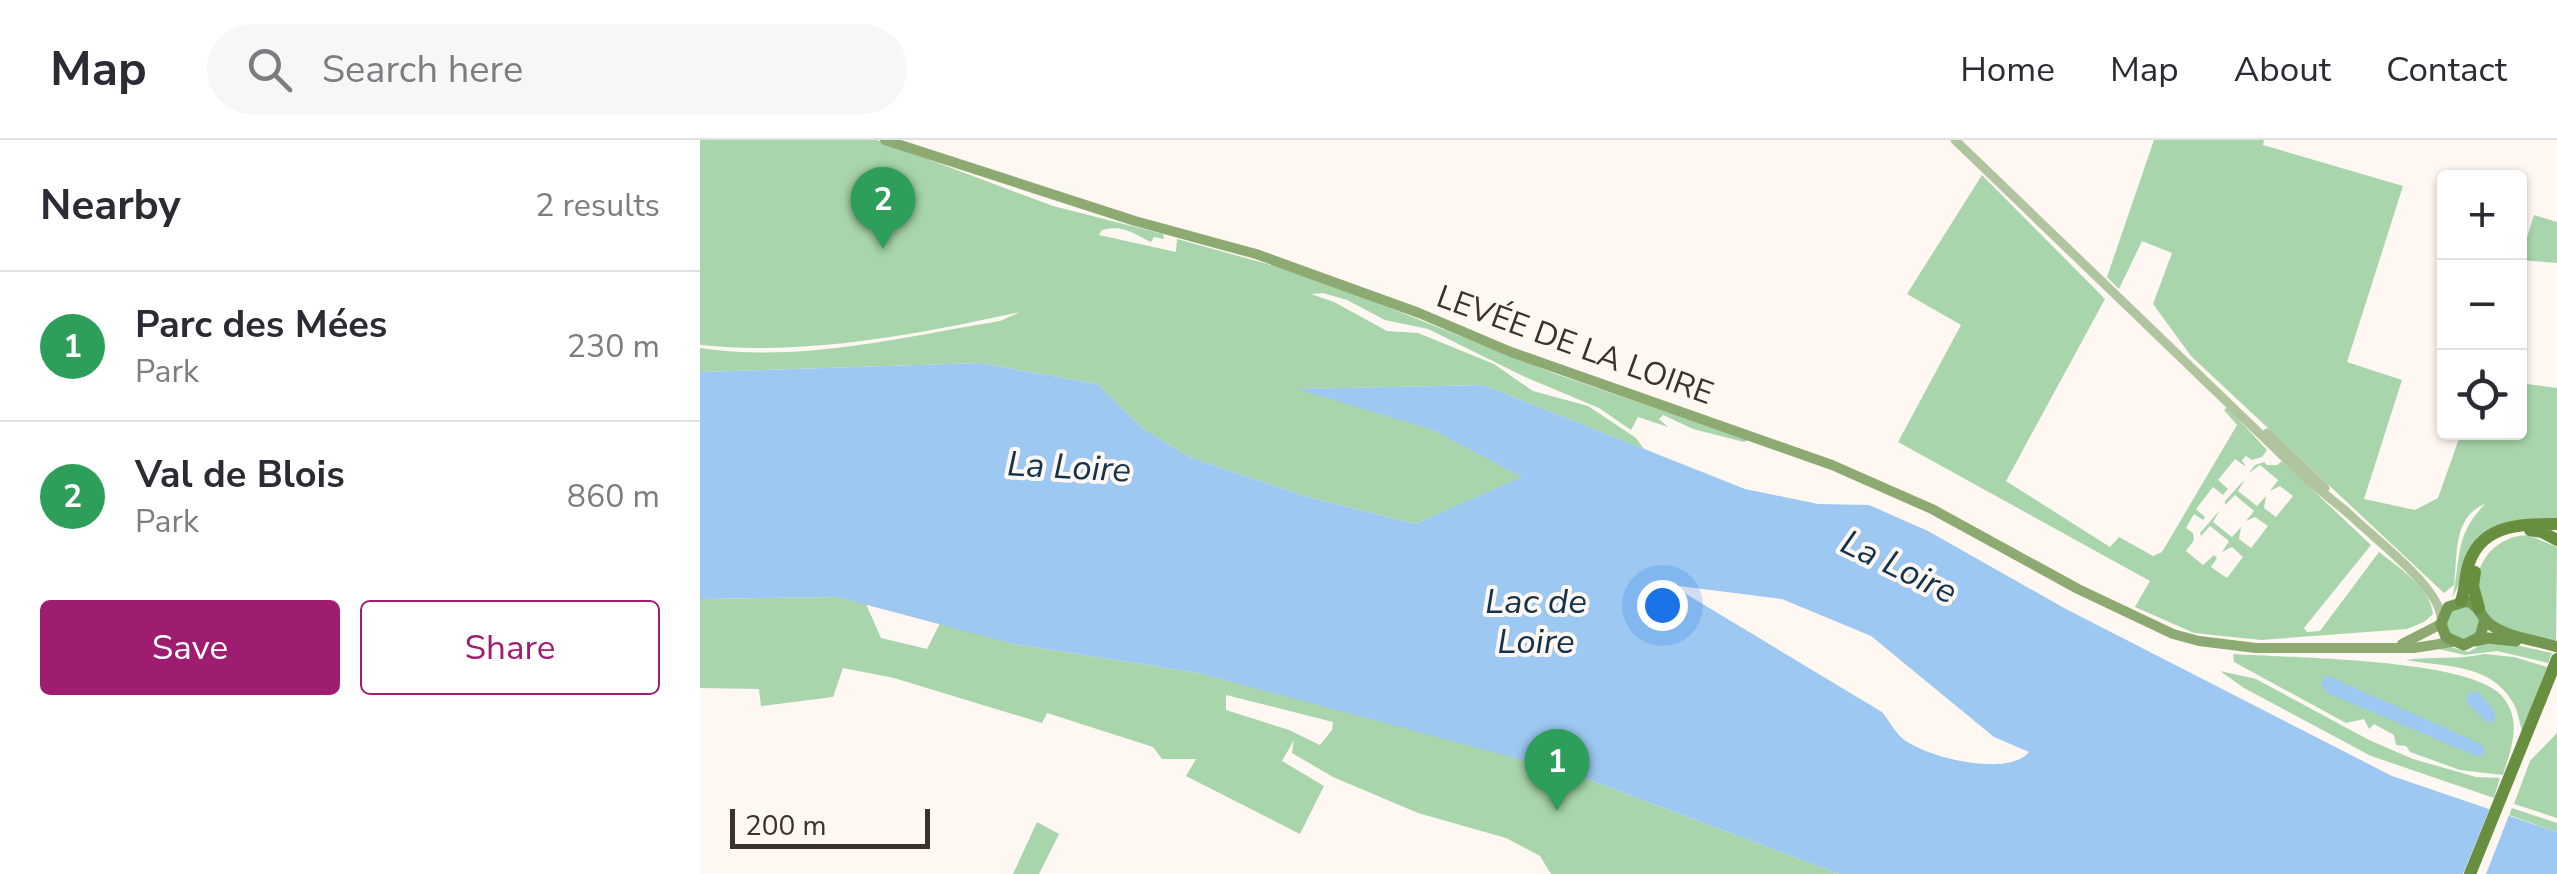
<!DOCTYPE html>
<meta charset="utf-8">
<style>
:root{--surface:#fff;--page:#f7f7f7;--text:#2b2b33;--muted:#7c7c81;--line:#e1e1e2;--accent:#9e1d70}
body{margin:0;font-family:"Nunito Sans",sans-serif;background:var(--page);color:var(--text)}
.controls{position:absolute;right:30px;top:30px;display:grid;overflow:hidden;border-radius:10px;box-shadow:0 2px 8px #0004}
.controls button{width:90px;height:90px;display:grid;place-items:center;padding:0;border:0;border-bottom:2px solid var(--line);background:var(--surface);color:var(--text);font:50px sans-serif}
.scale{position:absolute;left:30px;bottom:25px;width:200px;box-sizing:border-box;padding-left:10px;border:5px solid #3a332d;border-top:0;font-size:28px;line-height:35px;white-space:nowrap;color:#3a332d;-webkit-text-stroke:8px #fff7f1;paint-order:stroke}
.you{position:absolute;left:962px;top:465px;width:35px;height:35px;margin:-25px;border:8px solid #fff;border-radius:50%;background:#1a73e8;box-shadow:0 0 0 15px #1a73e833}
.badge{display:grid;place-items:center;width:65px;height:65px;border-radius:50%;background:var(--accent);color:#fff;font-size:32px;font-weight:700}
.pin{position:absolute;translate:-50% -82px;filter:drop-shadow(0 2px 5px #0008)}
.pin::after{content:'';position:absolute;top:52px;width:35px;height:30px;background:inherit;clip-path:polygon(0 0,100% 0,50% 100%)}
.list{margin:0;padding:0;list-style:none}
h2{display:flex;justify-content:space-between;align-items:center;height:130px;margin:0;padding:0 40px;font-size:42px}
h2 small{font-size:32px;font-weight:400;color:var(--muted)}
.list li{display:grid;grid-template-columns:65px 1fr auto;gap:30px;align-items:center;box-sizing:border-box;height:150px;padding:0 40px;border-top:2px solid var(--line)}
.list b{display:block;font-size:38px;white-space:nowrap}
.list p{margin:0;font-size:32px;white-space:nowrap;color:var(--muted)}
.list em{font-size:32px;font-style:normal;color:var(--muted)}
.actions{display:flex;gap:20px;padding:30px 40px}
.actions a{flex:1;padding:22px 0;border:2px solid var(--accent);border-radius:10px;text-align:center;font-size:35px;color:var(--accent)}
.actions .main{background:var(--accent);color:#fff}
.icon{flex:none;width:55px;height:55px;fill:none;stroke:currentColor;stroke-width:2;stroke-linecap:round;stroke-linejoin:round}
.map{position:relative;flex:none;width:1857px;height:734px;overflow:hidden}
header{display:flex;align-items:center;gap:60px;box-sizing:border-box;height:140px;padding:0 50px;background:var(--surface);border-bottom:2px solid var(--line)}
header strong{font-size:48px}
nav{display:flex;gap:55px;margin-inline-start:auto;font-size:35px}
.search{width:700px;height:90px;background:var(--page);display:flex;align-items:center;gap:25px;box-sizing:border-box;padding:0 35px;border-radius:55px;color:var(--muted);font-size:38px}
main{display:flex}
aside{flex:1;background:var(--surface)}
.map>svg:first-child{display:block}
</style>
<header>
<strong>Map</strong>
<div class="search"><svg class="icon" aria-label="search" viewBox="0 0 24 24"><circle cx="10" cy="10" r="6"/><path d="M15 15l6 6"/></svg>Search here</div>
<nav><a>Home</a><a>Map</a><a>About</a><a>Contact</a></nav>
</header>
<main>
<aside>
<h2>Nearby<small>2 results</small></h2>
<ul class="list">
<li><span class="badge" style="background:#2e9e5b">1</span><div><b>Parc des Mées</b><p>Park</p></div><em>230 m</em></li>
<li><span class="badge" style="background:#2e9e5b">2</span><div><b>Val de Blois</b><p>Park</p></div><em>860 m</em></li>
</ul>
<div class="actions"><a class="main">Save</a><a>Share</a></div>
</aside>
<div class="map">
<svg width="1857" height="734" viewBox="0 0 1857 734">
<rect width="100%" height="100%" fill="#fff7f1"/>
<path fill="#a8d5ab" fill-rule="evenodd" d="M0,0H177L353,66L463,94L464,99L454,97L451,102C434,94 423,84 402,90L399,95L476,112L477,99L607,135L853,233L1048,300L1044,302L993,289L963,275L959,279L968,287L938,277L931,290L899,268L823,236L728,189L685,180L647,160L623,153L611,154L634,162L687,191L718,193L794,224L833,251L888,266L936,298L944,309L783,245L601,249L733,290L823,337L715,384L608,357L489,317L442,288L397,244L280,223L0,232V208C101,223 202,197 300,181L320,172C217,194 108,216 0,205Z
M1454,0H1564L1563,5L1703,46L1647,222L1702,240L1664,359L1715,370L1738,358L1761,293L1820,292V243L1857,248V381L1784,396L1752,458C1762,418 1753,397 1785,364C1752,377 1758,416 1754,445L1744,453L1491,216L1453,164L1472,113L1442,101L1419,149L1407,137Z
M1282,35L1405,159L1306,341L1410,407L1419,397L1453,416L1462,412L1537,285L1524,270L1527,267L1567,310L1562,317L1552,320L1546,316L1542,320L1546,327L1535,319L1518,340L1528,349L1523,355L1513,347L1496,369L1505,377L1503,380L1494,374L1486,388L1493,393L1494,400L1486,411L1503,425L1514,415L1517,418L1511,427L1527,438L1543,417L1532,407L1522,412L1529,401L1510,386L1501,396L1500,393L1520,370L1513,382L1532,397L1541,387L1539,399L1551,408L1568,386L1555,377L1546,381L1554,371L1535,355L1525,365V361L1545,339L1538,351L1557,366L1566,356L1564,368L1576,377L1593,356L1580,346L1570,351L1578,340L1560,325L1549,333L1555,325L1564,322L1567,325H1577L1582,321L1671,405L1604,488L1607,492L1620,491L1679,412C1699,428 1730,447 1733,474L1724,482L1707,489L1561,500L1494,493L1435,467L1450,441L1198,302L1261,185L1207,154Z
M1834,75L1857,82V123L1820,120Z
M1828,395L1857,407L1856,503C1837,498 1804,492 1791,478C1760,444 1785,396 1828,395Z
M137,457L166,464L181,498L227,509L240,483L314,504L499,533L780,607L874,634L1139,734H851L840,716L806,698L718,673L633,637L592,613L594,600L582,621L624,646L600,694L486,636L496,619H462L453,607L347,573L342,583L194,538L143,528L133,557L61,566L59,549L0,548V459ZM526,555L633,582L632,590L620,605L589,590L526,570Z
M1766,466L1779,475V491L1766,500L1750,494L1746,483L1750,472Z
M1785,503L1815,505L1852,513L1848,523L1797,511L1765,515L1738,509L1751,507L1768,512Z
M1533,514C1587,518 1769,518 1802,556C1823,581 1811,608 1803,635L1760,630L1710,612L1706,606L1696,605L1694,595L1674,584L1669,589L1664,579L1646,583L1534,522Z
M1784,514L1814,517L1847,527L1822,591C1819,581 1818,570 1812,561C1789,523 1743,527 1706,520C1732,516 1758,520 1784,514Z
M1520,531L1556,539L1669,600L1713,619L1776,637L1800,638L1794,658L1671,616L1544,548Z
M1857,593V678L1814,664L1830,621Z
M1812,668L1857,683V692L1809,675Z
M337,682L359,694L339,734H313Z"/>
<path fill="#9cc8f1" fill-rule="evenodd" d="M280,223L397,244L442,288L489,317L608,357L715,384L822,337L733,290L597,249L783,245L1045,349L1118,364L1169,365L1228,391L1366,469L1692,636L1857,692V734H1139L874,634L499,533L314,504L137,457L0,459V232ZM971,445L1082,459L1171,496L1294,597L1329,612C1308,638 1224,617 1202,598C1194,591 1189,580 1182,572Z
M1626,535L1777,602L1784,607V615L1776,616L1627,553L1621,545Z
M1773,552L1779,553L1795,571L1794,581L1788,583L1766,562L1768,554Z"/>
<path fill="#fff7f1" d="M1792,663L1811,670L1786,734H1763Z"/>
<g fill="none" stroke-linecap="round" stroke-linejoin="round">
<path stroke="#b0c49f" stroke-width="9" d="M1255,0L1609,341L1648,373
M1567,293L1625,348
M1645,370C1668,394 1740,446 1741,478"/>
<path stroke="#8daa72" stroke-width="10" d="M185,0L435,81L556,114L719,173L811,212L1132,325L1232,369L1378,449L1473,494L1499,501L1556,508H1714L1752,502
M1702,504L1741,484"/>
<path stroke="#739650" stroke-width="11" d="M1785,479L1780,497L1764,505L1746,497L1741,484L1748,467L1767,461C1781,467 1780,477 1791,485C1809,498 1836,500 1857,507
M1776,501L1788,498L1816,501"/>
<path stroke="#688e40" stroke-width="12" d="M1830,390L1842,392L1857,400
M1775,432L1773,446L1779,468
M1761,461C1765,450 1765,440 1767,430C1778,384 1819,384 1857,384
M1770,734L1857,519"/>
</g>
<g text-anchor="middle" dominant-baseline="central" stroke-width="8" stroke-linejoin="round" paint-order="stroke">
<g font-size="32" fill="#3a332d" stroke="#fff7f1">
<text transform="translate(875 205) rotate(20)">LEVÉE DE LA LOIRE</text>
</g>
<g font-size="35" font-style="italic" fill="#12334d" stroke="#fff7f1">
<text transform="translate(369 327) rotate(3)">La Loire</text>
<text transform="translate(1199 427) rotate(26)">La Loire</text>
<text x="836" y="461">Lac de<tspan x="836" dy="40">Loire</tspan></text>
</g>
</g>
</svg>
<div class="controls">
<button>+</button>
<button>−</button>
<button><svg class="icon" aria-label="locate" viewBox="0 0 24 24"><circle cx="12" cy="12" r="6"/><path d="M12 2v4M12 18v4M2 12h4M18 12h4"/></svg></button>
</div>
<div class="scale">200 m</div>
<div class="you"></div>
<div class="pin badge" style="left:857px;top:671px;background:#2e9e5b">1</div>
<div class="pin badge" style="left:183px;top:109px;background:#2e9e5b">2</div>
</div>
</main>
